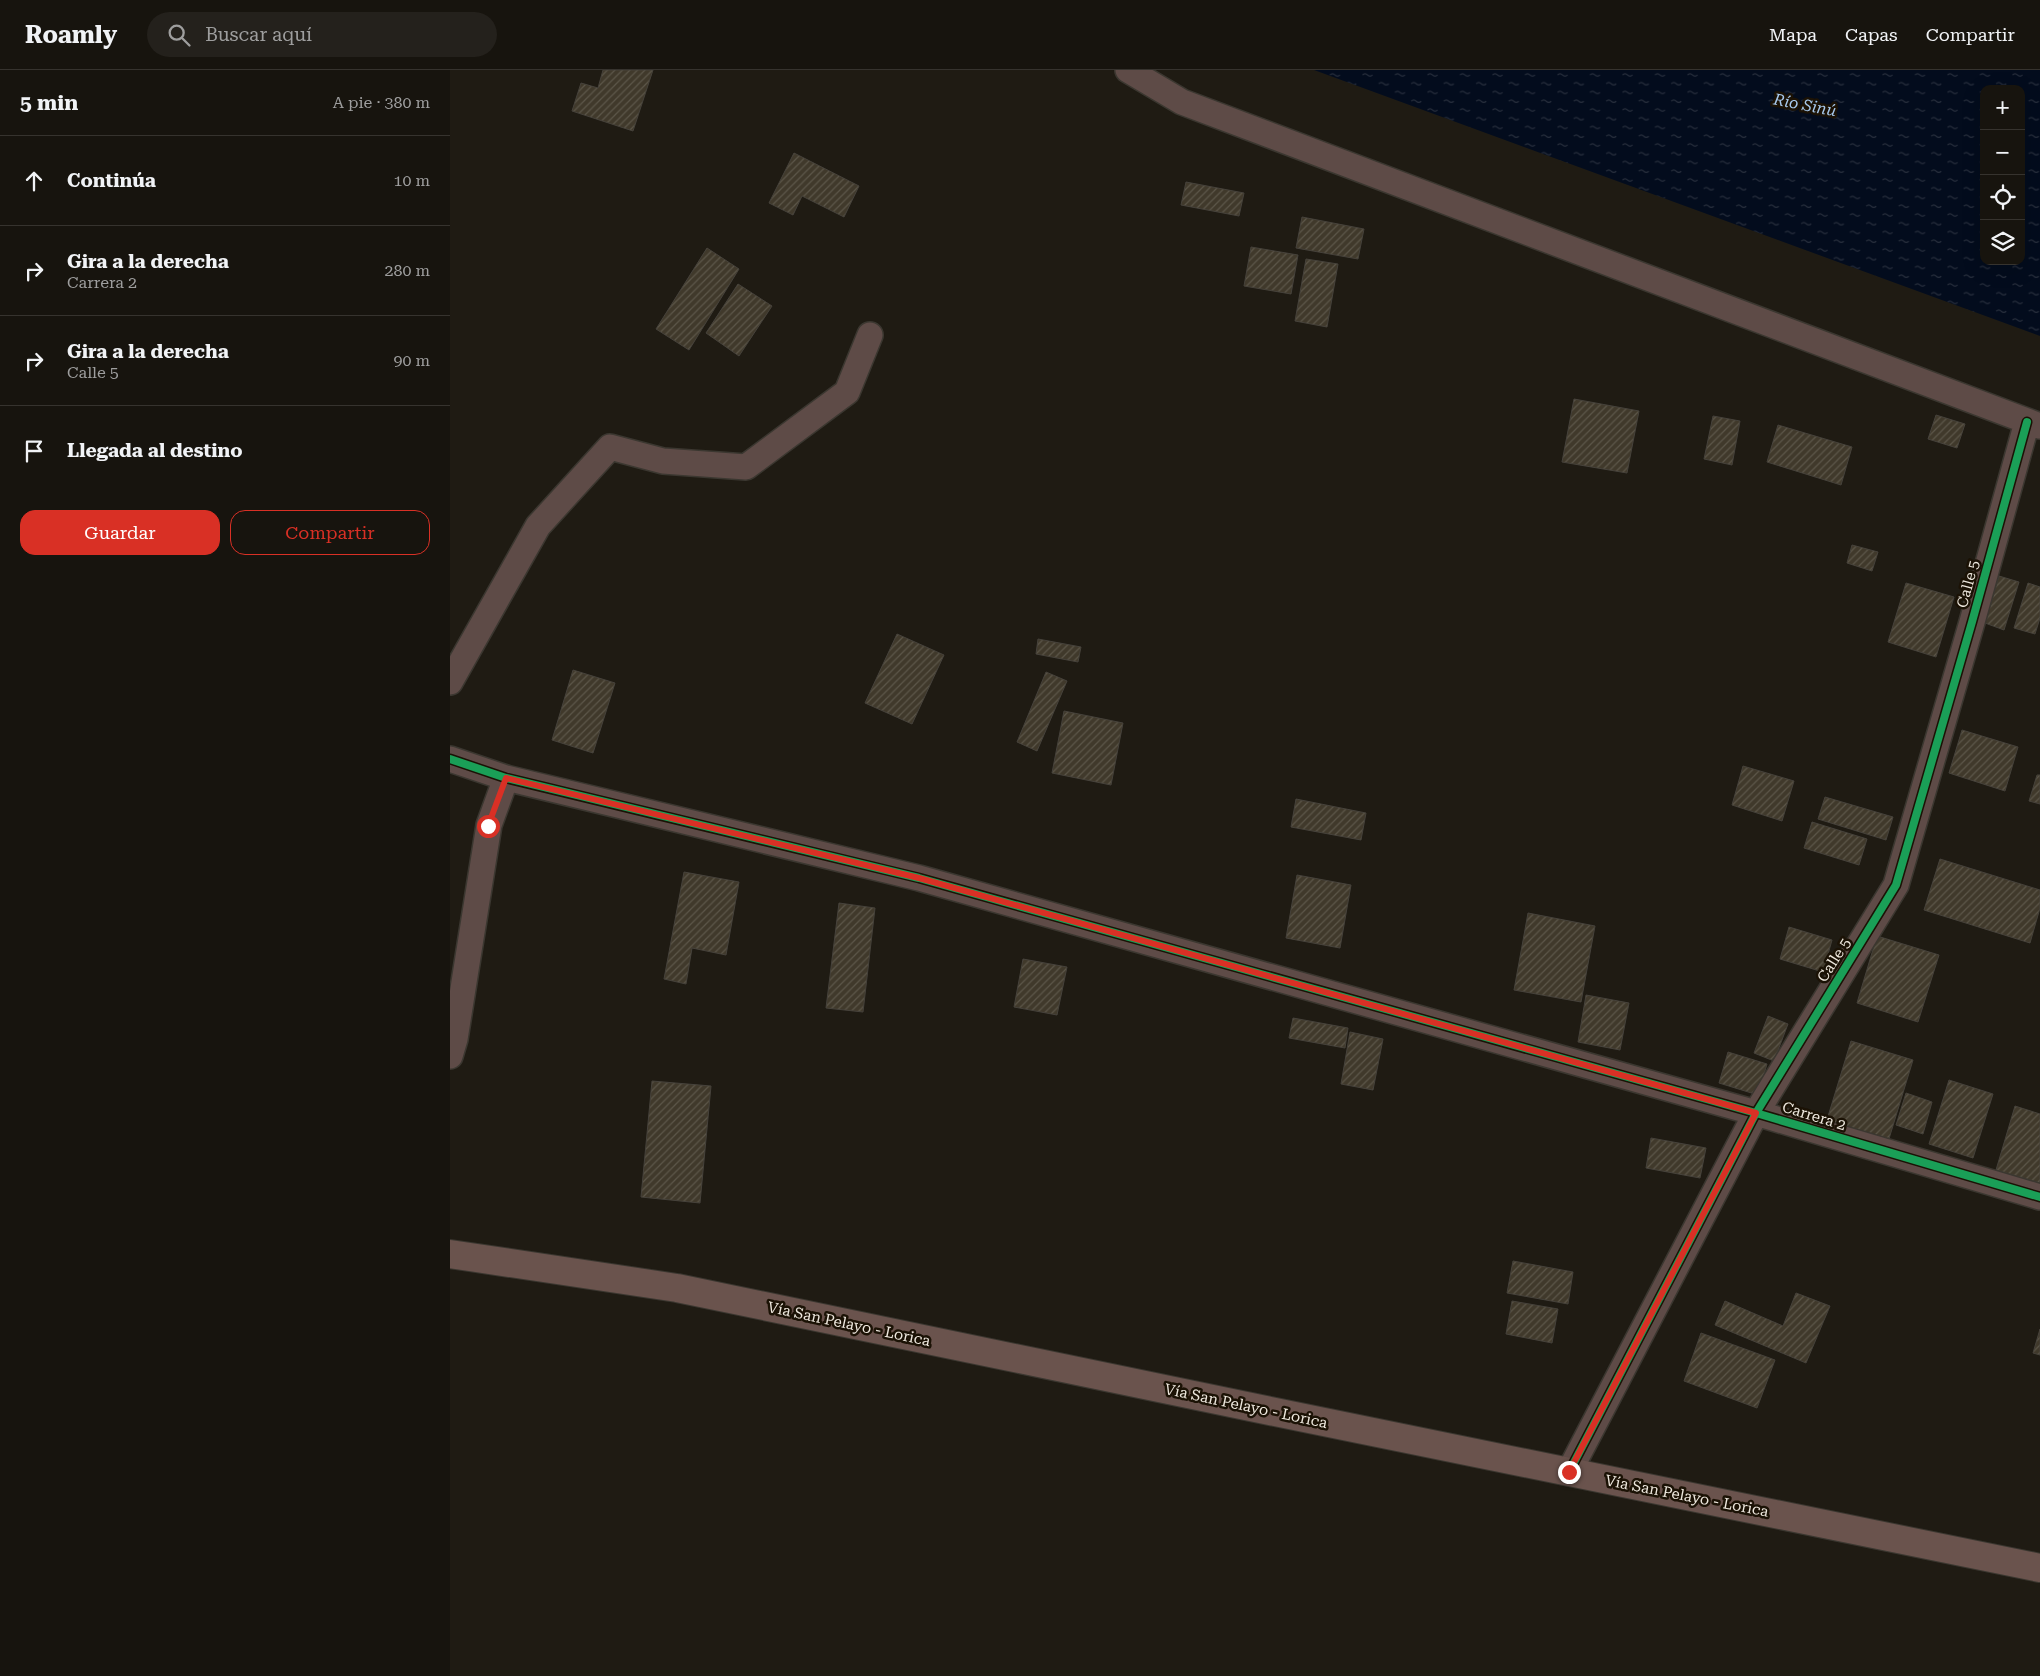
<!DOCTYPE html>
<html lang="es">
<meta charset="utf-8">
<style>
:root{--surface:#17140e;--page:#24211c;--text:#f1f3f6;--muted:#9e9e9e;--line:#36332e;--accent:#d93025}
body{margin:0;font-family:"Roboto Serif",serif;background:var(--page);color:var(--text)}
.controls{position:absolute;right:15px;top:15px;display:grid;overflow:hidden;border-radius:10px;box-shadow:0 5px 20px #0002}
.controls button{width:45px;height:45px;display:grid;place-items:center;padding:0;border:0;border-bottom:1px solid var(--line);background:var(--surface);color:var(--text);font:25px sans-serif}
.stop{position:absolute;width:15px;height:15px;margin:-11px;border:4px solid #d93025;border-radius:50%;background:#fff}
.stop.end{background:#d93025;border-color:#fff;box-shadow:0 1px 5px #0008}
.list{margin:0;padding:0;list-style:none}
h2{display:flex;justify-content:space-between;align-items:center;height:65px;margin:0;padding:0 20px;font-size:21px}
h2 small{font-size:16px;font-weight:400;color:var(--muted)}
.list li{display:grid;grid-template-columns:32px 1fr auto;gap:15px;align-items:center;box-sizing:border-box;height:90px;padding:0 20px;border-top:1px solid var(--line)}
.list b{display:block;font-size:19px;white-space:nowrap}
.list p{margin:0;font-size:16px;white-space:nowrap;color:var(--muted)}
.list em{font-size:16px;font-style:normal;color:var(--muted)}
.actions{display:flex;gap:10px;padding:15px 20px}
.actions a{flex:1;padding:11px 0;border:1px solid var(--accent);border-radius:15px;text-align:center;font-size:18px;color:var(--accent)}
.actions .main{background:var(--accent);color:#fff}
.icon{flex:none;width:28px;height:28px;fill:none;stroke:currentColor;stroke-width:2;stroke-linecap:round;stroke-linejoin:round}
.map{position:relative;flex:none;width:1590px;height:1606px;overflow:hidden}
header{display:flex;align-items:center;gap:30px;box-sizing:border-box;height:70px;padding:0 25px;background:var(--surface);border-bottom:1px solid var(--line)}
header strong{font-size:24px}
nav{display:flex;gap:28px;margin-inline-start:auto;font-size:18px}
.search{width:350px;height:45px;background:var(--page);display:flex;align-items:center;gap:12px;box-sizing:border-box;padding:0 18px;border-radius:28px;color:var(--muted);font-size:19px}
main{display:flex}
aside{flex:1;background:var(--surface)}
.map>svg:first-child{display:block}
</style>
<header>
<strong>Roamly</strong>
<div class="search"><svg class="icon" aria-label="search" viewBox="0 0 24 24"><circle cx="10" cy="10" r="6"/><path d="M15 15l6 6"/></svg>Buscar aquí</div>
<nav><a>Mapa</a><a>Capas</a><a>Compartir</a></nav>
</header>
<main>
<aside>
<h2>5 min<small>A pie · 380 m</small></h2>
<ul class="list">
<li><svg class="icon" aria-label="ahead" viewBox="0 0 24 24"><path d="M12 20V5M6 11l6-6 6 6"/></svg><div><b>Continúa</b></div><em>10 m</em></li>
<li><svg class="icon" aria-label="right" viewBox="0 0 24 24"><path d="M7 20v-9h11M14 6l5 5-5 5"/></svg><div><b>Gira a la derecha</b><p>Carrera 2</p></div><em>280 m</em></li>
<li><svg class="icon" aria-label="right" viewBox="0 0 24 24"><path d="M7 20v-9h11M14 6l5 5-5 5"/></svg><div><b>Gira a la derecha</b><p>Calle 5</p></div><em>90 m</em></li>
<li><svg class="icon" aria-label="arrive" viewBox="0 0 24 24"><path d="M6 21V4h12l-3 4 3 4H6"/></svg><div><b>Llegada al destino</b></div></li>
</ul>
<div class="actions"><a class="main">Guardar</a><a>Compartir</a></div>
</aside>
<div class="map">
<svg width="1590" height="1606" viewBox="0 0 1590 1606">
<defs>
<pattern id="water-ripples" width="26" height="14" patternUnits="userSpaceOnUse" patternTransform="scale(1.25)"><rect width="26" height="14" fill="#030c1d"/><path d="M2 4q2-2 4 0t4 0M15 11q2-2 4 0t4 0" fill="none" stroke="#282f3d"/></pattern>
<pattern id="building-hatch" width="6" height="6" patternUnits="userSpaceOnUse" patternTransform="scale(1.25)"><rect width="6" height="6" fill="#40392b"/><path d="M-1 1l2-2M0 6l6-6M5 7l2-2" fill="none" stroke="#5c5649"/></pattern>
</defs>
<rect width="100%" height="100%" fill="#1f1b13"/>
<path fill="url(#water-ripples)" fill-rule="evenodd" d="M864,0H1590V266ZM1534,19H1571V191H1534Z"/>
<path fill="url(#building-hatch)" stroke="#46423b" d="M153,0H203L183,61L122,41L131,13L148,18Z
M344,83L409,116L394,147L352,126L343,145L319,133Z
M736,112L794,123L789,146L731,135Z
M852,147L914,159L908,189L846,178Z
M801,177L848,185L841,224L794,216Z
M257,178L289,199L239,280L206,259Z
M856,189L888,194L877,257L845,251Z
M288,214L322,236L289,286L256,263Z
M1124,329L1189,341L1177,403L1112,392Z
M1486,345L1515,354L1507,378L1478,369Z
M1263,346L1290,351L1282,395L1254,389Z
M1328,355L1402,377L1391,415L1317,392Z
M1402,475L1428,482L1422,501L1397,493Z
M1549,506L1569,512L1554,560L1535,553Z
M1456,513L1504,527L1486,587L1438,572Z
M1578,513L1590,517V548L1585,564L1564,558Z
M447,564L494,585L462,654L415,633Z
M588,569L631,577L628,592L586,584Z
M123,600L165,613L143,683L102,670Z
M596,602L617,611L587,681L567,672Z
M614,641L673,653L661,715L602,703Z
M1512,660L1568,677L1555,721L1499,703Z
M1293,696L1344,711L1332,751L1282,735Z
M1587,705H1590V734L1579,731Z
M1375,727L1443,747L1436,770L1368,749Z
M846,729L916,743L911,770L841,757Z
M1362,752L1417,769L1409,795L1354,778Z
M1490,789L1590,820V838L1580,873L1474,840Z
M234,802L289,812L276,885L242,878L236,914L214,909Z
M847,805L901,815L890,878L836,868Z
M389,833L425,838L413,942L376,938Z
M1078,843L1145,856L1131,932L1064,920Z
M1339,857L1382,870L1373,902L1330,889Z
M1427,866L1489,885L1468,952L1407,933Z
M573,889L617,897L607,945L564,937Z
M1136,925L1179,933L1170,980L1128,972Z
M1318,946L1338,954L1324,991L1304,983Z
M843,948L898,958L895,978L839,968Z
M900,962L933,969L923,1020L891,1014Z
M1401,971L1463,990L1438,1072L1376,1053Z
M1278,982L1317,994L1308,1025L1269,1013Z
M1499,1010L1543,1024L1523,1088L1479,1074Z
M202,1011L261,1016L250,1133L191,1127Z
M1456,1023L1482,1032L1473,1064L1446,1055Z
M1565,1036L1590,1044V1113L1546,1100Z
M1201,1068L1256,1078L1250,1108L1196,1098Z
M1063,1191L1123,1202L1118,1234L1057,1223Z
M1346,1223L1380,1236L1356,1293L1265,1255L1275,1231L1333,1256Z
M1062,1231L1108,1239L1102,1273L1056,1264Z
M1590,1259V1285L1583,1283Z
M1251,1263L1325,1290L1307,1338L1234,1311Z"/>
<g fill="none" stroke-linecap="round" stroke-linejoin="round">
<defs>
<path id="minor" d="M678,0L732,32L1590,356
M0,612L88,456L160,377L213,391L296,397L397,322L420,265
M0,689L56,708L469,808L1306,1043L1590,1127
M0,986L5,969L39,755L56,708
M1119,1402L1306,1043L1446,815L1522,552L1577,352"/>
<path id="primary" d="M0,1184L227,1218L820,1341L1590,1498"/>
</defs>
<use href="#minor" stroke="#3b3730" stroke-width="28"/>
<use href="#primary" stroke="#3b3730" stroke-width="30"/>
<use href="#minor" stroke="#5e4b47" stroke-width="25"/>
<use href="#primary" stroke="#6a534d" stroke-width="28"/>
<defs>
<path id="cycleway" d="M0,689L56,708L469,808L1306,1043L1590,1127
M1119,1402L1306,1043L1446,815L1522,552L1577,352"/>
</defs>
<use href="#cycleway" stroke="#1b1205" stroke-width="11"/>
<use href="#cycleway" stroke="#1a9f57" stroke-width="8"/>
</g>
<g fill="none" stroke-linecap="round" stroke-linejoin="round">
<path stroke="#d93025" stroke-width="6" d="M38,756L56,708L469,808L1306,1043L1119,1402"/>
</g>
<g text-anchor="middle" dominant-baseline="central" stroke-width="5" stroke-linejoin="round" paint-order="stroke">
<g font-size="15" fill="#eee8de" stroke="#1b1205">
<text transform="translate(1518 514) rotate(-75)">Calle 5</text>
<text transform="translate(1384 890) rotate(-58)">Calle 5</text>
<text transform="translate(1364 1046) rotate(17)">Carrera 2</text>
<text transform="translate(399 1254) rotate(12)">Vía San Pelayo - Lorica</text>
<text transform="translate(796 1336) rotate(12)">Vía San Pelayo - Lorica</text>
<text transform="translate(1237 1426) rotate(11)">Vía San Pelayo - Lorica</text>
</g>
<g font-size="16" font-style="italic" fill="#a7c9ed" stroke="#1b1205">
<text transform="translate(1355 35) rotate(11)">Río Sinú</text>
</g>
</g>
</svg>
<div class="controls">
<button>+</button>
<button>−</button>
<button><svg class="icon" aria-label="locate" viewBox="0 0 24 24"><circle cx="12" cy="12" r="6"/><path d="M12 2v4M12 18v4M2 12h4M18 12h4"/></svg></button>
<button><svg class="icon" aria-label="layers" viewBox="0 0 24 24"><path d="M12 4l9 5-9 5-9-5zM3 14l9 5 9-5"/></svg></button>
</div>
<div class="stop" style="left:38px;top:756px"></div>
<div class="stop end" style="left:1119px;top:1402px"></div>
</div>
</main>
